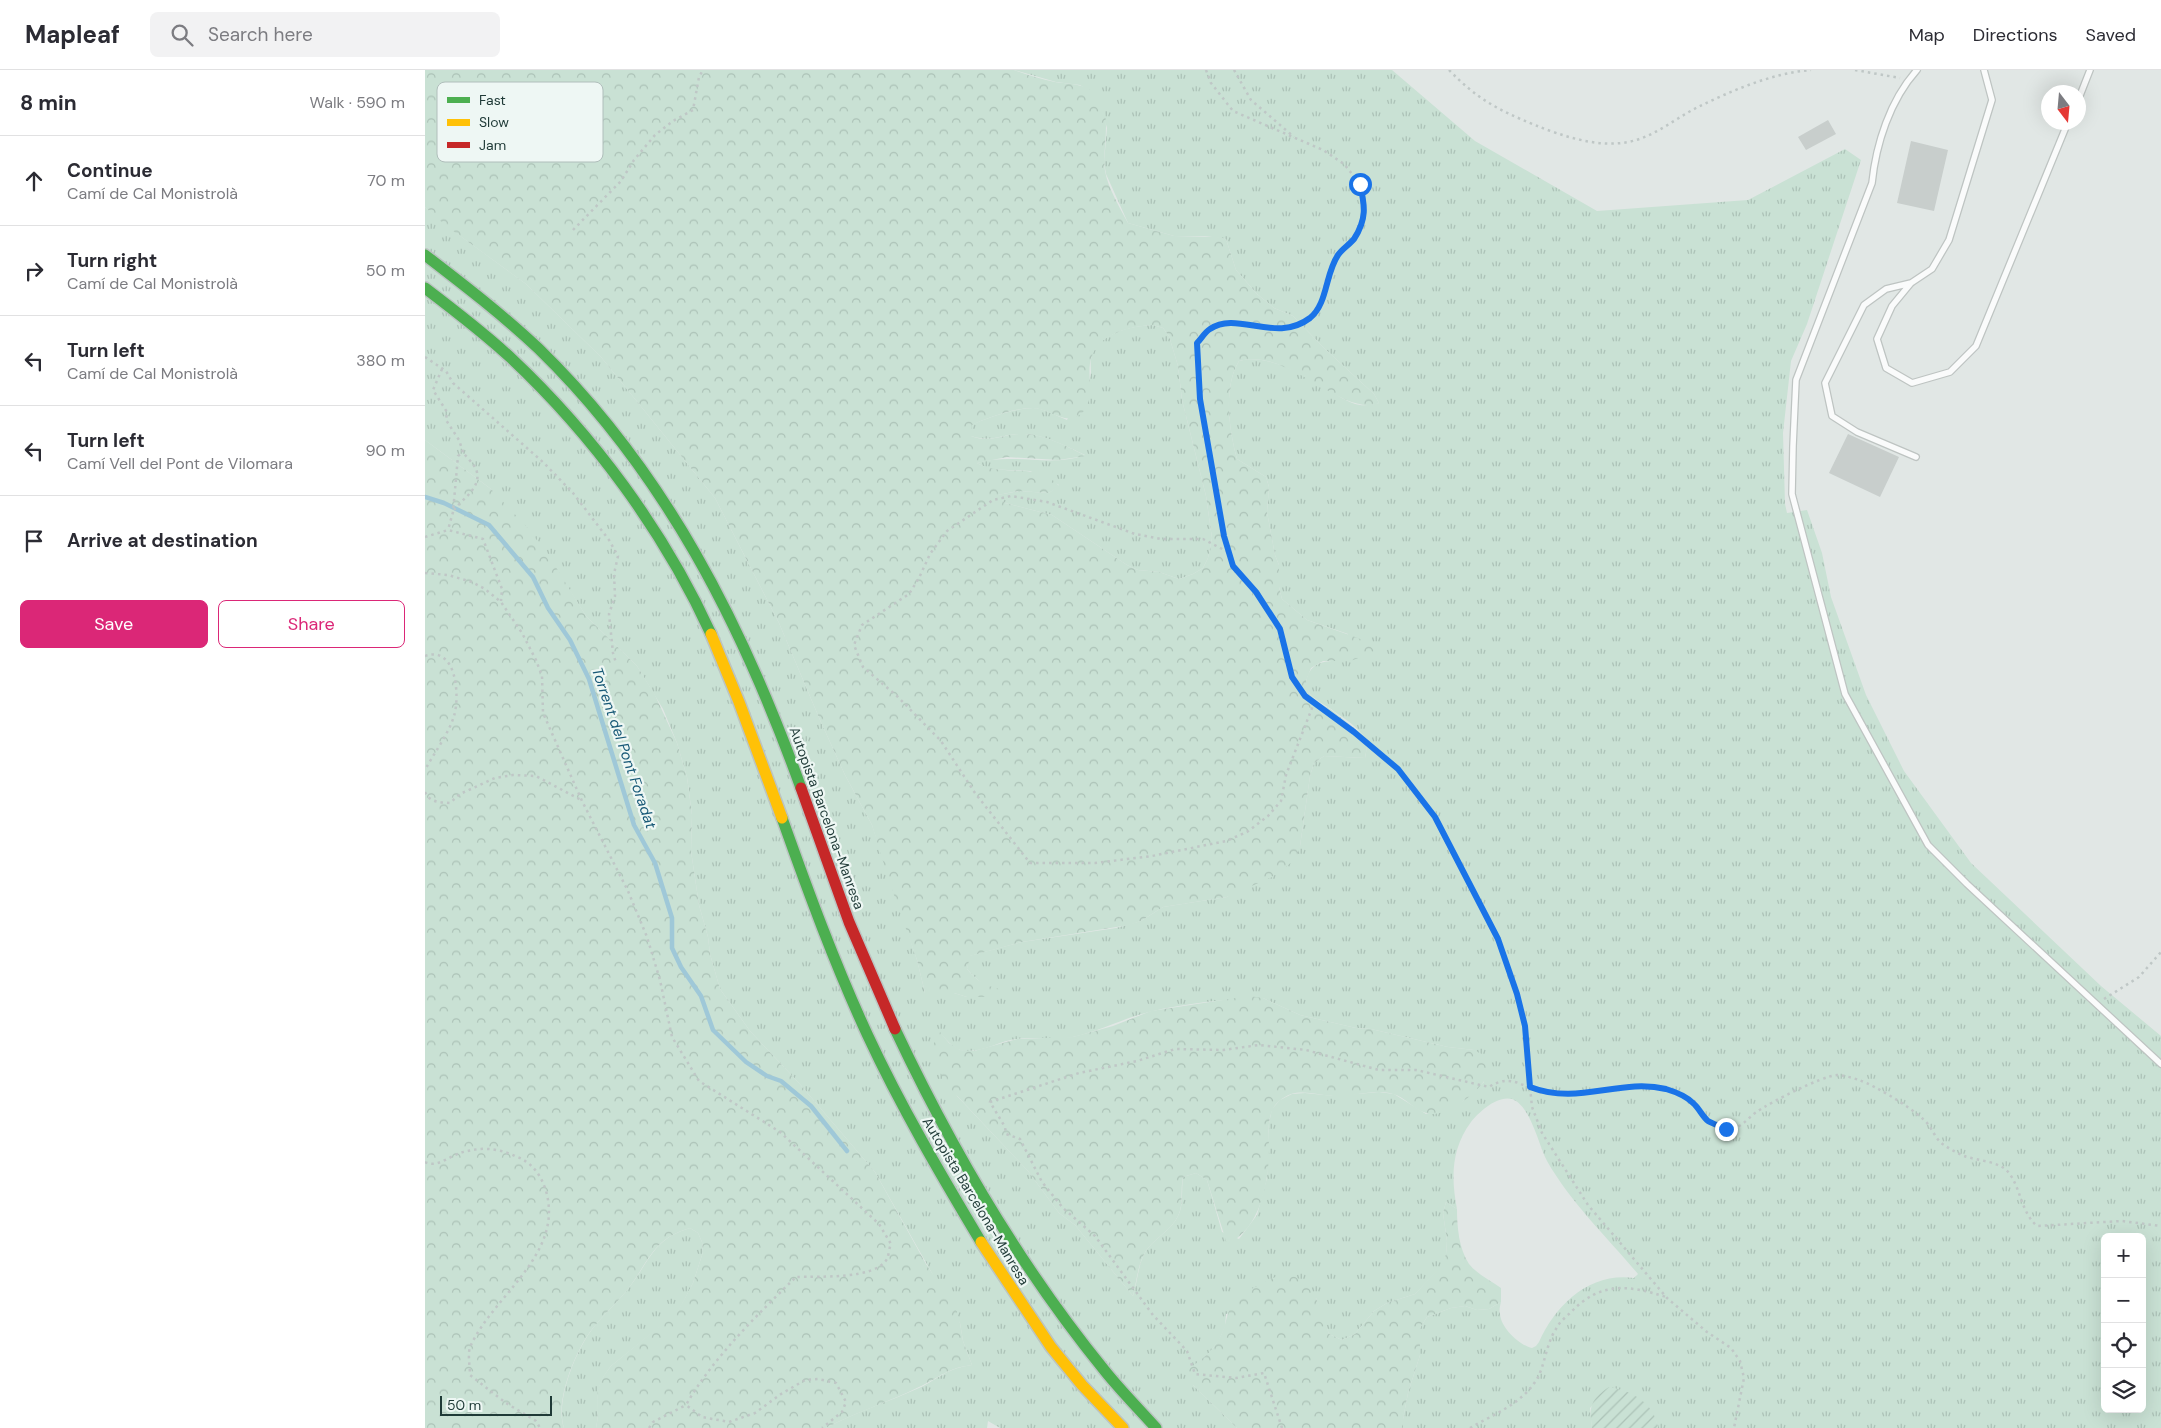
<!DOCTYPE html>
<meta charset="utf-8">
<style>
:root{--surface:#fff;--page:#f2f2f3;--text:#2b2b33;--muted:#7c7c81;--line:#e1e1e2;--accent:#db2777}
body{margin:0;font-family:"DM Sans",sans-serif;background:var(--page);color:var(--text)}
.controls{position:absolute;right:15px;bottom:15px;display:grid;overflow:hidden;border-radius:8px;box-shadow:0 5px 20px #0002}
.controls button{width:45px;height:45px;display:grid;place-items:center;padding:0;border:0;border-bottom:1px solid var(--line);background:var(--surface);color:var(--text);font:25px sans-serif}
.compass{position:absolute;left:1616px;top:15px;width:45px;height:45px;border-radius:50%;background:var(--surface);box-shadow:0 5px 20px #0002;rotate:164deg}
.scale{position:absolute;left:15px;bottom:12px;width:112px;box-sizing:border-box;padding-left:5px;border:2px solid #1f3a37;border-top:0;font-size:14px;line-height:18px;white-space:nowrap;color:#1f3a37;-webkit-text-stroke:4px #eef7f4;paint-order:stroke}
.stop{position:absolute;width:15px;height:15px;margin:-11px;border:4px solid #1a73e8;border-radius:50%;background:#fff}
.stop.end{background:#1a73e8;border-color:#fff;box-shadow:0 1px 5px #0008}
.list{margin:0;padding:0;list-style:none}
h2{display:flex;justify-content:space-between;align-items:center;height:65px;margin:0;padding:0 20px;font-size:21px}
h2 small{font-size:16px;font-weight:400;color:var(--muted)}
.list li{display:grid;grid-template-columns:32px 1fr auto;gap:15px;align-items:center;box-sizing:border-box;height:90px;padding:0 20px;border-top:1px solid var(--line)}
.list b{display:block;font-size:19px;white-space:nowrap}
.list p{margin:0;font-size:16px;white-space:nowrap;color:var(--muted)}
.list em{font-size:16px;font-style:normal;color:var(--muted)}
.actions{display:flex;gap:10px;padding:15px 20px}
.actions a{flex:1;padding:11px 0;border:1px solid var(--accent);border-radius:8px;text-align:center;font-size:18px;color:var(--accent)}
.actions .main{background:var(--accent);color:#fff}
.icon{flex:none;width:28px;height:28px;fill:none;stroke:currentColor;stroke-width:2;stroke-linecap:round;stroke-linejoin:round}
.map{position:relative;flex:none;width:1736px;height:1358px;overflow:hidden}
header{display:flex;align-items:center;gap:30px;box-sizing:border-box;height:70px;padding:0 25px;background:var(--surface);border-bottom:1px solid var(--line)}
header strong{font-size:24px}
nav{display:flex;gap:28px;margin-inline-start:auto;font-size:18px}
.search{width:350px;height:45px;background:var(--page);display:flex;align-items:center;gap:12px;box-sizing:border-box;padding:0 18px;border-radius:8px;color:var(--muted);font-size:19px}
main{display:flex}
aside{flex:1;background:var(--surface)}
.map>svg:first-child{display:block}
</style>
<header>
<strong>Mapleaf</strong>
<div class="search"><svg class="icon" aria-label="search" viewBox="0 0 24 24"><circle cx="10" cy="10" r="6"/><path d="M15 15l6 6"/></svg>Search here</div>
<nav><a>Map</a><a>Directions</a><a>Saved</a></nav>
</header>
<main>
<aside>
<h2>8 min<small>Walk · 590 m</small></h2>
<ul class="list">
<li><svg class="icon" aria-label="ahead" viewBox="0 0 24 24"><path d="M12 20V5M6 11l6-6 6 6"/></svg><div><b>Continue</b><p>Camí de Cal Monistrolà</p></div><em>70 m</em></li>
<li><svg class="icon" aria-label="right" viewBox="0 0 24 24"><path d="M7 20v-9h11M14 6l5 5-5 5"/></svg><div><b>Turn right</b><p>Camí de Cal Monistrolà</p></div><em>50 m</em></li>
<li><svg class="icon" aria-label="left" viewBox="0 0 24 24"><path d="M17 20v-9H6M10 6l-5 5 5 5"/></svg><div><b>Turn left</b><p>Camí de Cal Monistrolà</p></div><em>380 m</em></li>
<li><svg class="icon" aria-label="left" viewBox="0 0 24 24"><path d="M17 20v-9H6M10 6l-5 5 5 5"/></svg><div><b>Turn left</b><p>Camí Vell del Pont de Vilomara</p></div><em>90 m</em></li>
<li><svg class="icon" aria-label="arrive" viewBox="0 0 24 24"><path d="M6 21V4h12l-3 4 3 4H6"/></svg><div><b>Arrive at destination</b></div></li>
</ul>
<div class="actions"><a class="main">Save</a><a>Share</a></div>
</aside>
<div class="map">
<svg width="1736" height="1358" viewBox="0 0 1736 1358">
<defs>
<pattern id="grass-tufts" width="24" height="20" patternUnits="userSpaceOnUse" patternTransform="scale(1.25)"><rect width="24" height="20" fill="#c9e1d4"/><path d="M3 7l-1-3M5 7V3M7 7l1-3M15 17l-1-3M17 17v-4M19 17l1-3" fill="none" stroke="#acc2b7"/></pattern>
<pattern id="forest-crowns" width="20" height="18" patternUnits="userSpaceOnUse" patternTransform="scale(1.25)"><rect width="20" height="18" fill="#c9e1d4"/><path d="M2 6a3 3 0 1 1 6 0M12 15a3 3 0 1 1 6 0" fill="none" stroke="#acc2b7"/></pattern>
<pattern id="garden-furrows" width="10" height="10" patternUnits="userSpaceOnUse" patternTransform="scale(1.25)"><rect width="10" height="10" fill="#c9e1d4"/><path d="M-1 1l2-2M0 10L10 0M9 11l2-2" fill="none" stroke="#acc2b7"/></pattern>
</defs>
<rect width="100%" height="100%" fill="#e1e7e5"/>
<path fill="url(#grass-tufts)" fill-rule="evenodd" d="M589,0H967L1050,71L1172,141L1323,130L1420,79L1436,90L1382,254L1366,291L1358,363L1360,434L1362,443L1382,440L1397,483L1406,527L1441,625L1479,701L1546,793L1676,916L1736,966V1358H1233C1229,1335 1206,1320 1184,1318L1165,1338L1167,1358H978V1349L983,1323L995,1285V1258L1002,1247L1026,1238L1040,1236L1052,1240L1064,1239L1076,1232C1075,1236 1074,1240 1075,1244C1076,1258 1094,1275 1107,1278L1111,1276L1114,1272C1131,1234 1165,1202 1209,1208L1213,1204C1182,1167 1146,1133 1122,1091C1113,1074 1106,1036 1087,1029C1072,1025 1054,1042 1046,1052C1026,1079 1026,1108 1032,1139L1021,1132L1018,1143L1022,1171L1021,1184L1017,1196L990,1224L962,1233L949,1241L930,1264L917,1270L904,1264L891,1228L801,1244L800,1257L794,1270L785,1282L774,1292L768,1315L812,1358H575L563,1351L562,1358H401C431,1342 463,1332 494,1318C515,1308 522,1298 547,1295L538,1271L535,1253L450,1102L373,1012L325,961L295,919L285,884L283,867L274,835L266,781L267,745L262,707L252,673L238,639L212,596L161,546L133,502L66,419L0,370V137L34,165L101,214L176,287L290,428L354,553L395,650L420,705L447,755L492,890L500,923H529L542,927H567C561,914 551,910 542,899L544,886L597,872L691,858L716,851L738,837L802,827L875,776L885,706L889,693L899,686L940,688C942,679 943,670 936,663C929,654 915,646 906,639C894,631 875,623 883,605C888,593 899,591 911,591L923,564L882,550L857,529L854,517V495L850,485L842,442L844,417L841,407L812,389C804,360 798,317 814,291C841,283 878,304 901,318C911,324 922,333 935,335C941,336 949,334 954,333L949,324L899,278L868,246L849,238L832,224L811,200L801,169L780,166H749L703,153L681,104L679,92L682,58L673,27L655,15L631,12ZM838,928L875,945L888,948L931,958L946,959L1023,977L1049,980L1059,1012L1038,1031L1001,1044L969,1024L954,1022L909,1026L880,1023L867,1024L855,1030L847,1039L844,1053L842,1108L832,1145L814,1169L797,1162L782,1110L771,1103L758,1107C756,1120 759,1135 753,1146C747,1159 732,1167 723,1178C713,1191 713,1210 708,1226L650,1155L634,1143L603,1101L532,1026L515,963C521,969 527,977 535,980C553,985 574,971 591,969C610,966 630,971 648,967C675,961 699,948 724,942C761,933 801,929 838,928ZM1680,1167H1717V1339H1680Z
M728,255L738,258L744,266L753,296L757,330L781,426L787,468L783,488L778,498L768,504L754,509L734,502L713,500L702,495L627,445L580,433L572,425L594,421L624,423L634,415L605,401L563,399L552,393C589,382 625,398 660,385C644,377 615,363 597,364C577,364 567,373 546,366V355C562,348 591,338 608,338C618,338 632,346 642,350C648,339 663,320 665,308C667,302 665,295 666,289C671,263 707,256 728,255Z
M265,1158L273,1163L277,1172L278,1182L268,1213L253,1242L186,1296C165,1323 177,1330 171,1358H139C130,1331 151,1280 168,1258C180,1243 195,1230 206,1215C226,1188 230,1168 265,1158Z"/>
<path fill="url(#forest-crowns)" fill-rule="evenodd" d="M0,0H589C602,5 616,9 630,12C641,14 653,13 664,19C692,33 676,77 680,101C683,118 695,138 703,153L749,166L792,167L801,169L811,200L832,224L849,238L868,246L899,278L949,324L954,333C917,348 863,277 814,291C798,317 804,360 812,389L841,407L844,417L842,442L850,485L854,495V517L857,529L882,550L933,568L943,573L951,582L925,591H898L886,598L881,611L884,623L894,633L905,639L937,664L942,676L940,688L899,686L889,693L885,706L875,776L871,789L847,807L802,827L738,837L716,851L704,855L597,872L545,886L542,899C552,911 560,916 575,919L567,927H542L529,923H500L492,890L463,808L447,755L420,705L395,650L354,553L290,428L176,287L101,214L20,155L0,137ZM728,255L738,258L744,266L753,296L757,330L781,426L787,468L783,488L778,498L768,504L754,509L734,502L713,500L702,495L627,445L580,433L573,425L593,421L624,423L634,416C612,391 578,408 552,393L582,387L633,390L661,386C644,377 618,364 599,364C580,363 565,374 546,366L547,355C561,348 593,337 609,338C626,339 642,358 658,342C664,336 665,324 665,317C665,307 663,295 667,286C675,263 707,256 728,255Z
M0,370L66,419L101,456L124,486L161,546L212,596L230,625L252,673L262,707L267,745L266,781L274,835L283,867L285,884L295,919L325,961L373,1012L450,1102L501,1194L530,1237L535,1253L538,1271L547,1295C522,1298 516,1307 494,1317C464,1332 431,1342 401,1358H171C177,1330 164,1323 186,1296L253,1241L268,1213L278,1182L277,1172L273,1163L265,1158C230,1168 225,1188 206,1215C195,1230 180,1243 168,1258C151,1279 129,1332 139,1358H0Z
M824,926L838,928L875,945L888,948L931,958L946,959L1023,977L1049,980L1062,987C1063,992 1065,997 1064,1002C1059,1019 1020,1050 1001,1043C989,1040 980,1027 968,1024C948,1018 927,1028 908,1026C894,1025 879,1020 866,1024C858,1027 849,1034 847,1041C842,1053 844,1066 844,1079C844,1112 835,1160 802,1174L782,1110L771,1103L758,1107C755,1120 759,1134 753,1146C747,1159 732,1167 723,1178C713,1191 712,1210 708,1226L650,1155L634,1143L603,1101L519,1012L507,977L515,962L524,973L535,980L549,981L592,969L648,967L688,956L726,941Z
M1021,1132L1032,1139C1032,1157 1034,1179 1044,1194C1052,1204 1066,1211 1076,1218V1232L1064,1239L1052,1240L1040,1236L1026,1238L1002,1247L995,1258V1285L983,1323L978,1349V1358H812L768,1315L761,1300C778,1290 792,1278 799,1258C802,1249 802,1242 808,1234C816,1223 828,1218 840,1212C845,1210 852,1205 858,1205C887,1203 898,1243 904,1264L917,1270L930,1264L949,1241L962,1233L990,1224L1016,1196L1021,1184L1022,1171L1018,1143Z"/>
<path fill="url(#garden-furrows)" d="M1184,1317C1208,1321 1229,1333 1233,1358H1167C1164,1336 1165,1330 1184,1317Z"/>
<g fill="none" stroke-linecap="round" stroke-linejoin="round">
<path stroke="#9fc8d8" stroke-width="4.5" d="M0,427L19,433L64,455L108,507L123,538L145,570L164,609L209,755L230,793L247,848V878L256,897L276,926L288,960L321,992L342,1006L356,1011L386,1036L422,1081"/>
</g>
<path fill="#c8cecc" d="M1403,50L1411,64L1381,80L1373,67Z
M1486,71L1523,80L1509,141L1472,133Z
M1423,364L1474,387L1455,427L1404,403Z"/>
<g fill="none" stroke-linecap="round" stroke-linejoin="round">
<defs>
<path id="lane" d="M1492,0C1465,30 1451,74 1447,113L1371,310L1368,376L1367,424L1420,624L1503,775L1542,814L1736,994
M1559,0L1567,30L1524,170L1507,199L1486,213L1467,236L1452,269L1461,298L1487,313L1525,302L1551,276L1643,52
M1654,28L1665,0
M1486,213L1461,219L1439,235L1400,313L1407,346L1432,362L1491,387"/>
<path id="fast" d="M0,185C39,215 78,245 114,279C240,402 317,554 376,718
M0,218C29,240 59,263 86,288C168,365 239,461 286,564
M357,748C383,821 410,895 443,966C476,1037 516,1105 556,1172
M470,959C527,1080 596,1198 680,1301C696,1321 714,1339 731,1358"/>
<path id="slow" d="M286,564L314,632L357,748
M556,1172L626,1277L657,1315L698,1358"/>
<path id="jam" d="M376,718L424,852L470,959"/>
</defs>
<use href="#lane" stroke="#bec4c2" stroke-width="8"/>
<use href="#fast" stroke="#bbc4c2" stroke-width="14"/>
<use href="#slow" stroke="#bbc4c2" stroke-width="14"/>
<use href="#jam" stroke="#bbc4c2" stroke-width="14"/>
<path stroke="#bfc7c6" stroke-width="2.5" stroke-dasharray="2.5 4" stroke-linecap="butt" d="M781,0L786,13L808,41L898,80L919,94L935,114L940,137L937,155L928,170L912,186L901,210L895,235L885,248L863,259L836,258L805,252L785,259L772,273L775,329L799,466L808,496L831,521L855,559L867,607L880,626L929,662L973,699L1010,747L1073,869L1092,924L1099,956L1107,1037L1117,1063L1163,1135L1242,1228L1282,1262L1306,1278L1315,1291L1319,1308L1309,1358
M809,0L826,30L869,67
M1024,0C1052,29 1073,40 1110,55C1137,66 1173,78 1203,72C1229,67 1248,50 1271,38C1306,21 1347,3 1386,0
M1430,0L1475,8
M148,160L196,111L209,90L230,65L248,51L268,40L274,7L278,0
M0,287L21,301L28,313L119,393L148,423L184,470L193,486L189,504L190,526L184,544L188,583L191,593
M17,299L8,320L22,342L21,350L34,370L38,382L33,386L28,442L23,460
M29,440C38,428 58,417 51,399C48,393 42,388 38,382
M0,467L23,460L58,469L77,519L76,531
M803,482L778,469H736L710,464L622,432L586,426L568,430L522,461L505,484L494,508L484,524L437,555L429,575L438,597L473,627L516,671L550,723L605,793H670L727,786L801,771L822,762L843,746L856,731L861,705L889,633
M0,503L23,505L47,512L60,519L76,532L97,563L111,590L117,606L118,643L157,731L203,821L222,867L235,910L247,967L274,1011L355,1062L454,1154L466,1174C464,1178 464,1185 462,1189C450,1210 393,1206 371,1207C333,1244 287,1289 261,1335L277,1347L304,1352L330,1343L356,1324L380,1310L393,1309L411,1313L421,1332L417,1342L397,1358
M0,586C32,575 35,627 29,646C23,665 9,683 0,700
M0,722C5,733 15,732 25,733L35,724L70,708L88,705L111,706L156,730
M1679,929L1714,907L1736,882
M0,1092C12,1098 23,1087 35,1083C41,1081 47,1080 54,1079C65,1078 80,1081 90,1086C107,1092 116,1105 121,1121C139,1184 70,1224 46,1275C42,1282 45,1296 45,1305L81,1333L111,1351L115,1358
M224,1358L228,1352L261,1335
M857,1358L839,1303L811,1308L770,1304L762,1281L728,1245L670,1166L638,1138L617,1112L595,1069L581,1064L580,1057L565,1032L654,1003L712,991L750,979L798,980L834,975L881,980L954,1000H991L1064,1017C1089,1001 1100,1021 1124,1024C1169,1028 1206,1008 1251,1022C1271,1028 1279,1057 1301,1059C1316,1060 1322,1048 1333,1041C1346,1032 1397,1006 1412,1005C1418,1005 1428,1008 1434,1010C1451,1016 1485,1037 1498,1049C1507,1056 1510,1070 1519,1075C1525,1079 1532,1083 1539,1086C1553,1091 1575,1091 1584,1103C1596,1119 1596,1142 1612,1156L1697,1151L1736,1156
M1045,1358C1069,1344 1097,1334 1112,1309C1120,1295 1121,1274 1131,1259C1134,1252 1141,1247 1146,1242C1176,1211 1204,1215 1241,1227"/>
<use href="#lane" stroke="#fafbfb" stroke-width="5.5"/>
<use href="#fast" stroke="#4caf50" stroke-width="11"/>
<use href="#slow" stroke="#ffc107" stroke-width="11"/>
<use href="#jam" stroke="#c62828" stroke-width="11"/>
</g>
<g fill="none" stroke-linecap="round" stroke-linejoin="round">
<path stroke="#1a73e8" stroke-width="6" d="M935,114C940,136 942,149 929,169C924,175 917,179 913,185C900,204 903,233 885,248C851,274 812,240 785,259C780,262 776,269 772,273L775,329L799,466L808,496L831,522L855,559L867,607L880,626L929,662L973,699L1010,747L1073,869L1092,924L1100,956L1105,1017C1154,1036 1194,1008 1241,1019C1251,1022 1261,1026 1268,1033C1274,1038 1277,1046 1283,1051C1288,1054 1295,1056 1301,1059"/>
</g>
<g text-anchor="middle" dominant-baseline="central" stroke-width="4.5" stroke-linejoin="round" paint-order="stroke">
<g font-size="14" fill="#1f3a37" stroke="#eef7f4">
<text transform="translate(402 748) rotate(70)">Autopista Barcelona-Manresa</text>
<text transform="translate(551 1131) rotate(59)">Autopista Barcelona-Manresa</text>
</g>
<g font-size="15" font-style="italic" fill="#185977" stroke="#eef7f4">
<text transform="translate(199 678) rotate(71)">Torrent del Pont Foradat</text>
</g>
</g>
<rect x="12" y="12" width="166" height="80" rx="8" fill="#eef7f4" stroke="#b0bebb" stroke-width="1"/>
<rect x="22" y="27" width="23" height="6" fill="#4caf50"/>
<rect x="22" y="49" width="23" height="7" fill="#ffc107"/>
<rect x="22" y="72" width="23" height="6" fill="#c62828"/>
<g font-size="14" fill="#1f3a37">
<text x="54" y="35">Fast</text>
<text x="54" y="57">Slow</text>
<text x="54" y="80">Jam</text>
</g>
</svg>
<div class="controls">
<button>+</button>
<button>−</button>
<button><svg class="icon" aria-label="locate" viewBox="0 0 24 24"><circle cx="12" cy="12" r="6"/><path d="M12 2v4M12 18v4M2 12h4M18 12h4"/></svg></button>
<button><svg class="icon" aria-label="layers" viewBox="0 0 24 24"><path d="M12 4l9 5-9 5-9-5zM3 14l9 5 9-5"/></svg></button>
</div>
<svg class="compass" viewBox="-18 -18 36 36"><path d="M0-13l5 13h-10z" fill="#e53935"/><path d="M0 13l5-13h-10z" fill="#7c7c81"/></svg>
<div class="scale">50 m</div>
<div class="stop" style="left:935px;top:114px"></div>
<div class="stop end" style="left:1301px;top:1059px"></div>
</div>
</main>
